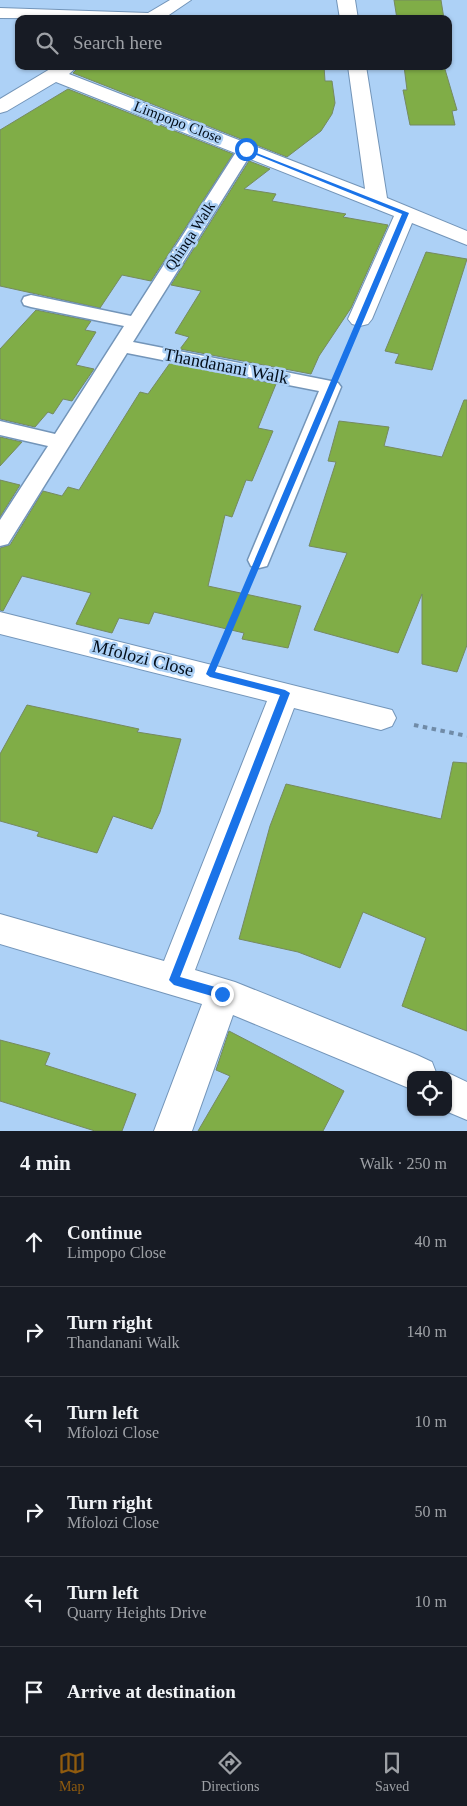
<!DOCTYPE html>
<meta charset="utf-8">
<style>
:root{--surface:#171b24;--page:#242831;--text:#f1f3f6;--muted:#9ea1a6;--line:#363941;--accent:#905b0e}
body{margin:0;font-family:Georgia,serif;background:var(--page);color:var(--text)}
.controls{position:absolute;right:15px;bottom:15px;display:grid;overflow:hidden;border-radius:10px;box-shadow:0 1px 4px #0004}
.controls button{width:45px;height:45px;display:grid;place-items:center;padding:0;border:0;border-bottom:1px solid var(--line);background:var(--surface);color:var(--text);font:25px sans-serif}
.stop{position:absolute;width:15px;height:15px;margin:-11px;border:4px solid #1a73e8;border-radius:50%;background:#fff}
.stop.end{background:#1a73e8;border-color:#fff;box-shadow:0 1px 5px #0008}
.list{margin:0;padding:0;list-style:none}
h2{display:flex;justify-content:space-between;align-items:center;height:65px;margin:0;padding:0 20px;font-size:21px}
h2 small{font-size:16px;font-weight:400;color:var(--muted)}
.list li{display:grid;grid-template-columns:32px 1fr auto;gap:15px;align-items:center;box-sizing:border-box;height:90px;padding:0 20px;border-top:1px solid var(--line)}
.list b{display:block;font-size:19px;white-space:nowrap}
.list p{margin:0;font-size:16px;white-space:nowrap;color:var(--muted)}
.list em{font-size:16px;font-style:normal;color:var(--muted)}
.icon{flex:none;width:28px;height:28px;fill:none;stroke:currentColor;stroke-width:2;stroke-linecap:round;stroke-linejoin:round}
.map{position:relative;flex:none;width:467px;height:1131px;overflow:hidden}
.search{position:absolute;background:var(--surface);box-shadow:0 1px 4px #0004;left:15px;right:15px;top:15px;height:55px;display:flex;align-items:center;gap:12px;box-sizing:border-box;padding:0 18px;border-radius:10px;color:var(--muted);font-size:19px}
.sheet{height:605px;background:var(--surface)}
nav{display:flex;justify-content:space-around;align-items:center;box-sizing:border-box;height:70px;border-top:1px solid var(--line);background:var(--surface);font-size:14px;color:var(--muted)}
nav a{display:grid;justify-items:center;gap:2px}
nav .on{color:var(--accent)}
.map>svg:first-child{display:block}
</style>
<div class="map">
<svg width="467" height="1131" viewBox="0 0 467 1131">
<rect width="100%" height="100%" fill="#add1f6"/>
<path fill="#80ad47" stroke="#758a60" d="M394,0H441L444,19H397Z
M80,66H324L325,81H332L335,103L332,114L321,131L287,157L73,73Z
M404,66H444L457,110L452,111L455,125H410L403,90H407Z
M68,89L233,154L151,281L122,275L100,308L0,286V130Z
M249,161L270,169L244,189L276,194L272,201L346,214L343,217L388,225L351,308L319,356L311,374L180,349L189,337L175,333L201,291L171,285Z
M426,252L467,259L432,370L395,363L399,354L385,351Z
M36,310L91,321L85,330L96,332L76,365L94,369L72,401L63,399L53,414L48,412L35,427L0,419V349Z
M170,363L276,384L258,428L273,431L252,481L246,480L232,517L225,515L208,586L301,606L288,648L242,639L244,633L154,612L149,624L119,618L112,633L76,624L91,593L22,576L3,611L0,610V548L10,545L43,491L62,496L68,487L79,490L140,392L148,394Z
M464,400H467V645L457,672L422,664V594L398,653L314,630L347,553L309,546L336,462L328,461L339,421L389,427L384,446L442,457Z
M0,437L22,442L0,466Z
M0,480L20,485L0,517Z
M27,705L139,729L137,732L181,739L160,812L152,829L113,816L97,853L37,836L39,832L0,821V754Z
M453,762L467,763V1031L402,1006L426,938L363,912L340,968L298,952L239,939L270,826L286,784L441,819Z
M229,1031L344,1091L323,1131H198L230,1076L216,1070Z
M0,1040L50,1053L45,1065L136,1094L122,1131H95L0,1101Z"/>
<g fill="none" stroke-linecap="round" stroke-linejoin="round">
<defs>
<path id="service" d="M246,144L254,149L133,342L331,381L338,383L341,387L267,566L259,568L251,566L248,560L319,391L127,353L8,544L0,546V520L48,446L0,435V421L55,434L124,326L31,307L24,305L22,301L24,297L31,295L131,316L238,149Z"/>
<path id="minor" d="M170,0H191L163,19L0,18V8L148,13Z
M337,0H355L358,19H340Z
M55,66H78L69,74L365,189L348,66H366L387,198L467,231V245L412,223L372,319L368,324L360,326L352,324L348,319L394,216L56,82L7,111L0,113V99Z
M0,612L392,710L396,718L392,726L381,730L294,708L195,970L235,982L417,1055L432,1062L437,1075H411V1089L233,1015L192,1131H154L202,1004L0,944V914L164,961L267,701L0,634Z
M448,1073L467,1082V1120L448,1112V1075H444Z"/>
</defs>
<use href="#service" stroke="#7395b9" stroke-width="3"/>
<use href="#minor" stroke="#7395b9" stroke-width="2"/>
<path stroke="#708ba7" stroke-width="3" stroke-dasharray="4 4" stroke-linecap="butt" d="M341,363L349,344
M222,646L247,587"/>
<path stroke="#708ba7" stroke-width="4" stroke-dasharray="4.5 4.5" stroke-linecap="butt" d="M414,725L467,736"/>
<use href="#service" fill="#fff" fill-rule="evenodd"/>
<use href="#minor" fill="#fff" fill-rule="evenodd"/>
</g>
<path fill="#1a73e8" d="M244,148L409,213L215,672L285,690L290,693L180,977L226,990V997L222,999L174,985L169,980L280,695L210,677L206,674L402,214L244,150Z"/>
<g text-anchor="middle" dominant-baseline="central" stroke-width="5" stroke-linejoin="round" paint-order="stroke">
<g font-size="15" fill="#030e1a" stroke="#add1f6">
<text transform="translate(178 122) rotate(21)">Limpopo Close</text>
<text transform="translate(190 236) rotate(-57)">Qhinqa Walk</text>
</g>
<g font-size="18" fill="#030e1a" stroke="#add1f6">
<text transform="translate(226 366) rotate(11)">Thandanani Walk</text>
<text transform="translate(143 658) rotate(14)">Mfolozi Close</text>
</g>
</g>
</svg>
<div class="controls">
<button><svg class="icon" aria-label="locate" viewBox="0 0 24 24"><circle cx="12" cy="12" r="6"/><path d="M12 2v4M12 18v4M2 12h4M18 12h4"/></svg></button>
</div>
<div class="stop" style="left:246px;top:149px"></div>
<div class="stop end" style="left:222px;top:994px"></div>
<div class="search"><svg class="icon" aria-label="search" viewBox="0 0 24 24"><circle cx="10" cy="10" r="6"/><path d="M15 15l6 6"/></svg>Search here</div>
</div>
<section class="sheet">
<h2>4 min<small>Walk · 250 m</small></h2>
<ul class="list">
<li><svg class="icon" aria-label="ahead" viewBox="0 0 24 24"><path d="M12 20V5M6 11l6-6 6 6"/></svg><div><b>Continue</b><p>Limpopo Close</p></div><em>40 m</em></li>
<li><svg class="icon" aria-label="right" viewBox="0 0 24 24"><path d="M7 20v-9h11M14 6l5 5-5 5"/></svg><div><b>Turn right</b><p>Thandanani Walk</p></div><em>140 m</em></li>
<li><svg class="icon" aria-label="left" viewBox="0 0 24 24"><path d="M17 20v-9H6M10 6l-5 5 5 5"/></svg><div><b>Turn left</b><p>Mfolozi Close</p></div><em>10 m</em></li>
<li><svg class="icon" aria-label="right" viewBox="0 0 24 24"><path d="M7 20v-9h11M14 6l5 5-5 5"/></svg><div><b>Turn right</b><p>Mfolozi Close</p></div><em>50 m</em></li>
<li><svg class="icon" aria-label="left" viewBox="0 0 24 24"><path d="M17 20v-9H6M10 6l-5 5 5 5"/></svg><div><b>Turn left</b><p>Quarry Heights Drive</p></div><em>10 m</em></li>
<li><svg class="icon" aria-label="arrive" viewBox="0 0 24 24"><path d="M6 21V4h12l-3 4 3 4H6"/></svg><div><b>Arrive at destination</b></div></li>
</ul>
</section>
<nav>
<a class="on"><svg class="icon" aria-label="map" viewBox="0 0 24 24"><path d="M3 6l6-2 6 2 6-2v14l-6 2-6-2-6 2zM9 4v14M15 6v14"/></svg>Map</a>
<a><svg class="icon" aria-label="directions" viewBox="0 0 24 24"><path d="M12 3l9 9-9 9-9-9zM9 14v-3h6M13 9l2 2-2 2"/></svg>Directions</a>
<a><svg class="icon" aria-label="saved" viewBox="0 0 24 24"><path d="M7 4h10v16l-5-4-5 4z"/></svg>Saved</a>
</nav>
